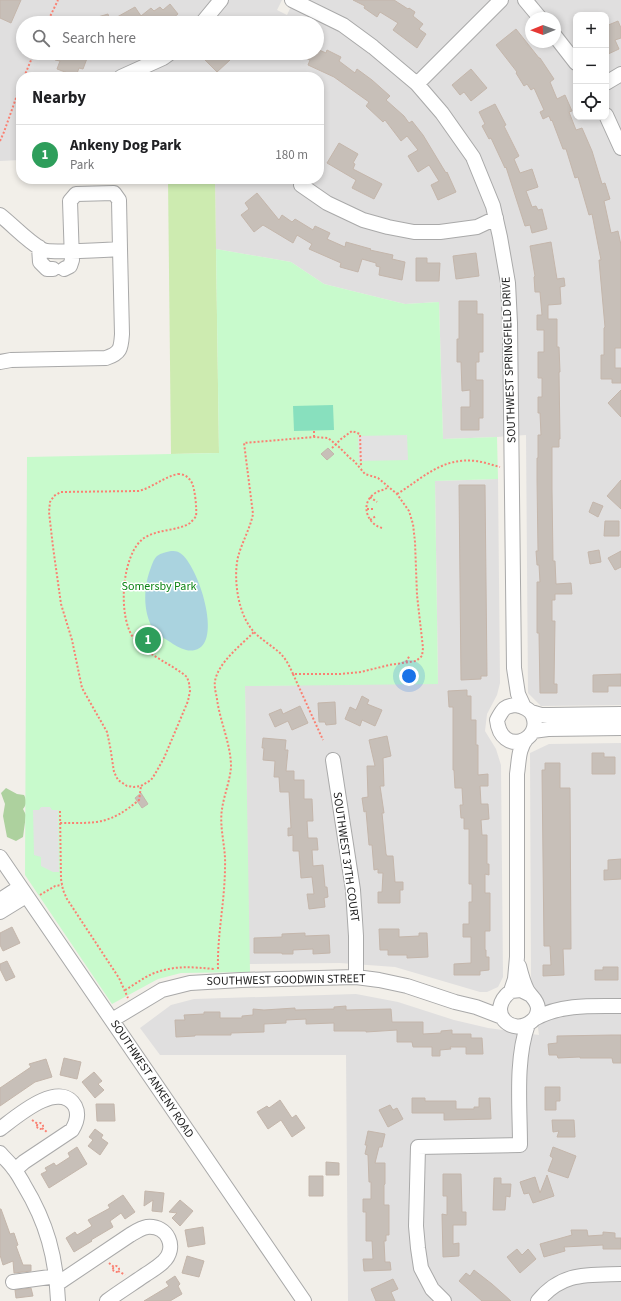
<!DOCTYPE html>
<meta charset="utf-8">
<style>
:root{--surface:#fff;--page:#f2f2f2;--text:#202124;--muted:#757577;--line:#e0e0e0;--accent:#d40000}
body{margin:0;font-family:"Source Sans 3",sans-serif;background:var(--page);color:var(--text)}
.controls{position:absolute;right:12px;top:12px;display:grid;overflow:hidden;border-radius:8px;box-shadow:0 2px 6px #0003}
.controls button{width:36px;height:36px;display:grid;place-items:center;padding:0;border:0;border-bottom:1px solid var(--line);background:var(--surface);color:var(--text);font:20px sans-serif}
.compass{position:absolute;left:525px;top:12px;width:36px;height:36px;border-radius:50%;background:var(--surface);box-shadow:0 2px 6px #0003;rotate:269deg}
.you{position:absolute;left:409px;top:676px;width:14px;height:14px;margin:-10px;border:3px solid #fff;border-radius:50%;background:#1a73e8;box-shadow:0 0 0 6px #1a73e833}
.badge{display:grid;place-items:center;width:26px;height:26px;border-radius:50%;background:var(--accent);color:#fff;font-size:13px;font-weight:700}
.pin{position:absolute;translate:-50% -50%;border:2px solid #fff;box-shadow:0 1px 4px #0006}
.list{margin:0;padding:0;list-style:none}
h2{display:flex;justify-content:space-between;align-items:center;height:52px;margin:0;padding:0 16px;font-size:17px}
h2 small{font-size:13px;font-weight:400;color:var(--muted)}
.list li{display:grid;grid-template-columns:26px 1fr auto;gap:12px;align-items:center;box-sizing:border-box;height:60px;padding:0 16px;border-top:1px solid var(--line)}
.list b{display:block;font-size:15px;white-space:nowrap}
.list p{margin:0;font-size:13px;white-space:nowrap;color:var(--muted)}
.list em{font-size:13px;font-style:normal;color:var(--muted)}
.icon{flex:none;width:22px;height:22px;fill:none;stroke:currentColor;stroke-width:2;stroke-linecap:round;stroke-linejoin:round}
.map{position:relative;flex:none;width:621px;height:1301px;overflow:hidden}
.search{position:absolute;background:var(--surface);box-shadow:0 2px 6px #0003;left:16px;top:16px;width:308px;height:44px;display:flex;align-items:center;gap:10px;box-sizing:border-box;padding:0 14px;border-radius:22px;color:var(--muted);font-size:15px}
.panel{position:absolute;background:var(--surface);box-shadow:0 2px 6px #0003;left:16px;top:72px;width:308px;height:112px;border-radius:16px}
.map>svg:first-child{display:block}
</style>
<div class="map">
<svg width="621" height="1301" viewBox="0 0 621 1301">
<rect width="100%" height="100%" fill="#f2efe9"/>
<path fill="#e0dfdf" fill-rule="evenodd" d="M0,0H282L277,10L287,15L294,0H621V705L541,706L528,693L526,435L497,437L443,439L439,302L405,304L324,284L291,262L216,249L215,179H319V77H21V160L0,161ZM576,15H606V117H576ZM531,18H555V42H531ZM23,23H317V53H23Z
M498,479L500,683L497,695L487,714L485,731L496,749L501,765L503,977L498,987L487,992H480L395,967L340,963L249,964L245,686L438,683L435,481Z
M621,743V1301H348L346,1055H160L140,1028L171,1005L194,999L356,994L398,1002L454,1020L488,1028L539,1035L531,976L530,753L549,744Z"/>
<path fill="#cdebb0" d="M168,179H215L219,453L171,454Z"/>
<path fill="#add19e" d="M6,788L17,794L24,795C27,801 27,804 23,809L26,815L23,837L16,841L7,837L3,816L5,804L1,793Z"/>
<path fill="#c8facc" d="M216,249L291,262L324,284L405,304L439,302L443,439L497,437L498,479L435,481L438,684L245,686L250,972L181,973L158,979L112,1004L25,875L27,457L219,453Z"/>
<path fill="#88e0be" d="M333,405L334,430L294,431L293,406Z"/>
<path fill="#e2e2e2" d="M407,435L408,460L359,461L358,436Z
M41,807H50L52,810H58L59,872H53L41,866V857L34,855L33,810H39Z"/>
<path fill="#aad3df" d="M171,551C174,551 177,551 180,553C198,564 224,644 195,650C187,652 180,648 173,644C168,640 159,636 155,632C143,615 143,589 150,570C152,565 153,560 157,556C161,553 167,552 171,551Z"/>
<path fill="#c7bfb8" stroke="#c4b6ab" d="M0,0H21L11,23L0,18Z
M353,0H394L408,9L409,8L415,12L413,16L423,24L419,29L426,34L417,48L393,30L398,23L380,12L377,17L364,8L365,6Z
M170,4L178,14L167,23H84V21L108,14L110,21L135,7L141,16L151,8L154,11L160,7L163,10Z
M618,21L621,28V38L615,40L619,49L606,55V26Z
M516,29L539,58H540L554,79L550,82L557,99L565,95L572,111L569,112L576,130L582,128L592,151L602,184L605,183L610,199L604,201L611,233L618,231L621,245V348H615V368H621V383H612V379H601V355H604V328L605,327L599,260H601L592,214L589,215L578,177L575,178L566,149H563L552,120L551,121L549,116L543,119L540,112L544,110L534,88L531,90L527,84L524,86L516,73L517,72L496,45Z
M317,49L326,53L327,50L341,57L339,61L355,73L357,69L372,80L390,96L386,100L404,116L409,123L412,121L423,135L446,173L447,172L456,192L438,200L431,185L439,181L429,165L418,172L408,156L418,150L407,136L401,141L385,120L383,122L366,106L369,102L334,77L308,65L310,60L296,53H317Z
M58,53H89L83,69L79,68L76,76L57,69L60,61L55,60Z
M210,53H223L230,60L217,72L204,59Z
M471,69L487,88L471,101L464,92L460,95L452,85Z
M495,104L506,125L504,126L519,156L514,159L520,173L532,169L538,187L526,191L532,207L536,206L538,210L542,209L547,229L532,233L530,225L525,226L506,167L505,168L491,138L489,139L482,126L485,124L479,112Z
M339,143L358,154L353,163L355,164L353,169L382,184L374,199L352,188L356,180L327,163Z
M257,193L279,220L282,215L292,222L295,219L313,230L315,226L330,233L327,239L345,247L346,242L371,249L370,250L393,255L392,259L405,262L402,280L379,275L380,267L376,266V263L362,259L358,272L340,267L341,263L309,249L312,244L297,235L293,243L263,225L254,232L241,215L249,209L245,203Z
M551,242L557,279L564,278L565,286L560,287L561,304L548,305V319H557V347H559L560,372H559L560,439H559V447H552V489L553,561H555L556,584L571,583L572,594H555V600H552V621H555L554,684H557V693H540L539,633H537V582H540L539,565H537L536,551H538L537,479V458H538V435H541L540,413H538V397H542V378H538V352H544V330H537V315H542L540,292H535L534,277L535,276L530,246Z
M476,253L479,276L456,279L453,256Z
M416,258H427V263H440L439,281H416Z
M459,301H477V314H483V352H479V362H476V380H483V418H479V430H461V407H470V390L462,391L461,362H457V339H459Z
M621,390V417L608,403Z
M328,448L334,454L327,460L321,454Z
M621,480V509L607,496Z
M459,485H485L487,676H481V679L461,680Z
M593,502L603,506L598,517L589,512Z
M605,521H619V536H604Z
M599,550L601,562L590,564L588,552Z
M621,551V567L615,570L608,558Z
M621,674V686H608V692H593V675Z
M467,690V696H471V720H476V745H478V775L488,774V786H480L481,804H488L489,819L481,820L482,835H487V864H489V875L485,874V893H490V931H485V950H486V957H489V970L480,971V975H454V964L471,963V937H463V924H469V902H472V884H469V829H464V818H461L460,805H463L462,788H455L454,770H453V707H449L448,691Z
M362,696L369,700L367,704L382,710L375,726L362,720L360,726L345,719L350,707L356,710Z
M335,702L336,724L326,725L325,722H319L318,703Z
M300,706L308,723L292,730L288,721L275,727L269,714L281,709L283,714Z
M387,736L391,756L383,758L384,786H380L384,813H382L386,854L387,856H393L395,882H403V890H400V903H378V892H382L383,873H378V869L374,870L372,845H369L366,811L364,812L362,798L368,797L367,766H375L369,740Z
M263,738L286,740L285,750H288L286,771H294V780H304V799H312L313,821H307L308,838H317L318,850H312L313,866L323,865L325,887H327L328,897L324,898L325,907L309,909L307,894H314L312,877L301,878L299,851H293V835L288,836V828H291L289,792H280L279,777H274L275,761L263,760L264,748H262Z
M592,753H604V757H615V774H592Z
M545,763H560V788H570L571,949H563L564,975L543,976V965H551L550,946H544L542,770H545Z
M141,793L148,804L142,808L135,798Z
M621,859V879L604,880V870H608V860Z
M12,927L20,943L3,951L0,945V933Z
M379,929H399V937L419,936V933H427L428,957L407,958V955H388V950H380Z
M305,933V936L329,935L330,953L313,954V949L293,950V954H282V953H254V938L282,937V934Z
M7,961L15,977L6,981L0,969V964Z
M603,967H618V980H595V970H603Z
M346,1006V1010L391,1009L392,1022H423V1034L441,1033V1031L452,1030V1034H471V1038H482L483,1054H466V1047H450L451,1049L440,1050V1056H432V1047H413L412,1042H397V1030L366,1032V1031H334V1023L306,1024V1019L286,1020V1023L264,1024V1032L231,1033V1035H195V1036L176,1037L175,1020H185L184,1015L204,1014V1012H220V1018H242V1016L253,1015V1009L264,1010L295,1008V1010L334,1009V1007Z
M612,1035H621V1063H613L612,1058H580V1057L558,1058L557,1055H549L548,1044L557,1043V1036Z
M64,1058L81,1062L77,1079L60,1075Z
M46,1059L52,1077L35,1082L0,1106V1088L31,1067L29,1064Z
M94,1072L102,1081L98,1084L104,1090L95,1098L82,1082Z
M545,1087H560V1101H556V1110H545Z
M412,1098H425V1101H456V1109H474V1107H479V1098H490L491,1119L444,1120V1113H412Z
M280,1100L292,1118L296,1115L305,1128L292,1137L281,1120L268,1129L257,1112L267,1106L269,1108Z
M96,1104H114L115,1121H97Z
M390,1105L393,1110L397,1108L403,1119L388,1127L379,1110Z
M552,1120H574L575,1137H557L559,1131L553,1132Z
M95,1129L103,1135L101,1138L108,1143L100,1155L88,1146L93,1140L89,1137Z
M368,1131L385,1134L382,1147H379L375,1163H385V1184L384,1185V1205H389V1235H386V1241H384L385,1262H390L391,1270L364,1271L363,1259H373L372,1241H366V1212H363V1199H371V1182H369L368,1155L365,1154L367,1145H365Z
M77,1147L87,1164L49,1188L41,1174L47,1171L45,1168L54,1163L56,1166L70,1157L68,1153Z
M553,1147L576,1156L568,1178L548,1171L553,1158L550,1156Z
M326,1162L339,1163V1175H326Z
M443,1174H461L462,1212H466V1225H453V1244L459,1243V1256L443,1257L442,1214L447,1215V1196H443Z
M547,1175L554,1196L533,1203L529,1193L524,1194L520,1182L535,1177L540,1193Z
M309,1176H323V1196H309Z
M494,1178H501V1184H511L510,1197L506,1196L505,1210H493Z
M145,1191L164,1193L162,1212L152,1211L153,1200L144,1206Z
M123,1195L135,1212L125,1219L121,1213L110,1221L113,1227L91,1240L92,1241L74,1252L66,1238L75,1232L77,1235L92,1226L88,1220L110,1208L108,1205Z
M180,1200L193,1211L180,1226L172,1218L177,1213L169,1212Z
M0,1209H1L10,1234L14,1233L18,1245L16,1246L23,1265H31V1271L14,1273L13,1261L3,1265L0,1255Z
M203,1227L205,1244L188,1247L185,1230Z
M571,1230H587L588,1236L603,1235V1232L615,1233V1238H621V1249H603V1245L564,1247L565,1251L544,1257L540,1244L572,1235Z
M517,1249L522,1255L528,1249L536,1259L520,1273L507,1257Z
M187,1256L204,1261L199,1277L182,1273Z
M474,1270L492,1284L511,1301H482L459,1281L466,1273L470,1276Z
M175,1276L180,1284L178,1286L182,1294L170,1301H144L169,1286L166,1282Z
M393,1279L398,1289L391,1292L395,1301H376L371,1289Z
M31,1288L33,1296L16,1298L15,1290Z"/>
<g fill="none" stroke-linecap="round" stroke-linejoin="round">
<defs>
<path id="minor" d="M292,0L343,25L373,47L417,84L442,113L473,157L493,206L500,237L508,283L510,323L514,668L518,694L524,707
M525,0L540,18
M202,23L221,0
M555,36L576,63
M121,77L163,58L170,53
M606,83L621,74
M417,84L501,0
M606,115L621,148
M301,185L327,203L363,220L388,227L414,232H440L477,227L496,218
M0,215C14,226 27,241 43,250C49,253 109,250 120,249L119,200L114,193L76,194L70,201L72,260L70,266L64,269
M39,247L40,262L47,269H53
M0,362L11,360L106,358C121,353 121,348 122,334L120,249
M516,705C523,706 531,710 533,716C543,741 501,757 497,720C503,709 504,706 516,705Z
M531,712L541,715H548L621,714
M533,731L548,729L621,728
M333,760L353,890L356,936V977
M0,857L304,1301
M0,900L20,887
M0,912L26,896
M519,966C521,974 523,982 527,990C530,996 537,999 538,1008C538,1013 536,1018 532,1021C513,1038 484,1012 511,991L521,990L529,994
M511,991L515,979L517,957V774C519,762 518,748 527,738
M536,1018C562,1004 593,1006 621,1006
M112,1020L162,990L190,983L241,980L356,977L379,980L407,986L455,1002L476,1007L502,1017
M0,1129C16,1117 59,1079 75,1106C79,1114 77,1122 72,1130L24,1162L15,1170
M0,1153C5,1159 10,1163 14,1169C18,1174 21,1180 24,1185C47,1223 56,1257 58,1301
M13,1282L57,1276
M57,1284L130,1235C135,1232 141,1228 147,1227C168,1225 178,1248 163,1262C158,1267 151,1271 145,1275C132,1284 119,1292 107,1301
M444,1301L432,1289L421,1268L418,1248L416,1226L418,1147L520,1145C520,1107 515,1060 528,1024
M538,1301C562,1272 586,1275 621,1274"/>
</defs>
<use href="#minor" stroke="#a9a9a9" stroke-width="16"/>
<path stroke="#fa8072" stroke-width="2" stroke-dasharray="2 2" stroke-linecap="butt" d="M47,23L58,0
M24,77L34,53
M0,141L4,132L21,84
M314,437V430
M332,448L341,439L352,431L360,434L361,467
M178,474C184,474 189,477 192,483C195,489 197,510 196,516C195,518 192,521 190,523C178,531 158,529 144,538C121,554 117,619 135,640C149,656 170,663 187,677L189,683L190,691L188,701L164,758L155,774L151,780L141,786L134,787L127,786L118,780L114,772L110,746L107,732L82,688L72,640L61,604L53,547L49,512L50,502L54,496L61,492L139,491C153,487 164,477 178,474Z
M397,494C423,478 442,457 476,461C484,462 492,465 500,467
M370,497L377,502
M367,509H374
M370,520L376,516
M382,528C367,524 360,504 374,494C378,490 384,491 388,487
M406,662L410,655
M293,674C290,667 286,659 280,653C272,646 262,640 254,632C238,615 233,579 238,557C242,542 250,529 253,514L244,443L314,437L328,438L339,447L350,458L354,461L365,474L378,478L397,494L409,511L413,524L415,542L417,595L423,648L422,656L416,661L389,665L361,672L340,674H293L323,740
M60,811L61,879L63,890L67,899L119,978L128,998
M60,823C97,823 109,825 139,800L141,786
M40,895L55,886L62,885
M218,969C217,935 225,901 225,866C226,847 219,828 222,809C224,795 230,781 231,767C231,744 220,722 217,699C216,693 214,687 215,681C218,663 241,645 254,632
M125,990C134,985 143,978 152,974C174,965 191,967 214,969
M32,1120L38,1124
M37 1126a3 3 0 1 1 6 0a3 3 0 1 1-6 0Z
M42,1128L48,1133
M109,1263L114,1267
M113 1269a3 3 0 1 1 6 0a3 3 0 1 1-6 0Z
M118,1271L125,1275"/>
<use href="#minor" stroke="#fff" stroke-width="14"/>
</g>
<g text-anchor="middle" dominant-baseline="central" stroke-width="3" stroke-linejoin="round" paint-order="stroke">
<g font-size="12" fill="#222" stroke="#fff">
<text transform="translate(509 360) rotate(-92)">SOUTHWEST SPRINGFIELD DRIVE</text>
<text transform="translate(346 857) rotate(82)">SOUTHWEST 37TH COURT</text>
<text transform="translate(286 980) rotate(-1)">SOUTHWEST GOODWIN STREET</text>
<text transform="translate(152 1079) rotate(56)">SOUTHWEST ANKENY ROAD</text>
</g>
<g font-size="12" fill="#0c8416" stroke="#fff">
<text x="159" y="586">Somersby Park</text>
</g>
</g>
</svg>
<div class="controls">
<button>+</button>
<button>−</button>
<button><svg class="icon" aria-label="locate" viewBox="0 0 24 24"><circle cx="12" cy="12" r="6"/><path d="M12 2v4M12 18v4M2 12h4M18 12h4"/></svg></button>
</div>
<svg class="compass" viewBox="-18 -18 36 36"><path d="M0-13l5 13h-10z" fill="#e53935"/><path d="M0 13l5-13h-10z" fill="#757577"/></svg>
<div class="you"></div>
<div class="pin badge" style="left:148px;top:640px;background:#2e9e5b">1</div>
<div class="search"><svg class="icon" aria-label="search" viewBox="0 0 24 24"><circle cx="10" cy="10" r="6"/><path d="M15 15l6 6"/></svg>Search here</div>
<section class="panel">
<h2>Nearby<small></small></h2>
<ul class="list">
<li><span class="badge" style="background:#2e9e5b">1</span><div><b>Ankeny Dog Park</b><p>Park</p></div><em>180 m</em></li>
</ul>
</section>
</div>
